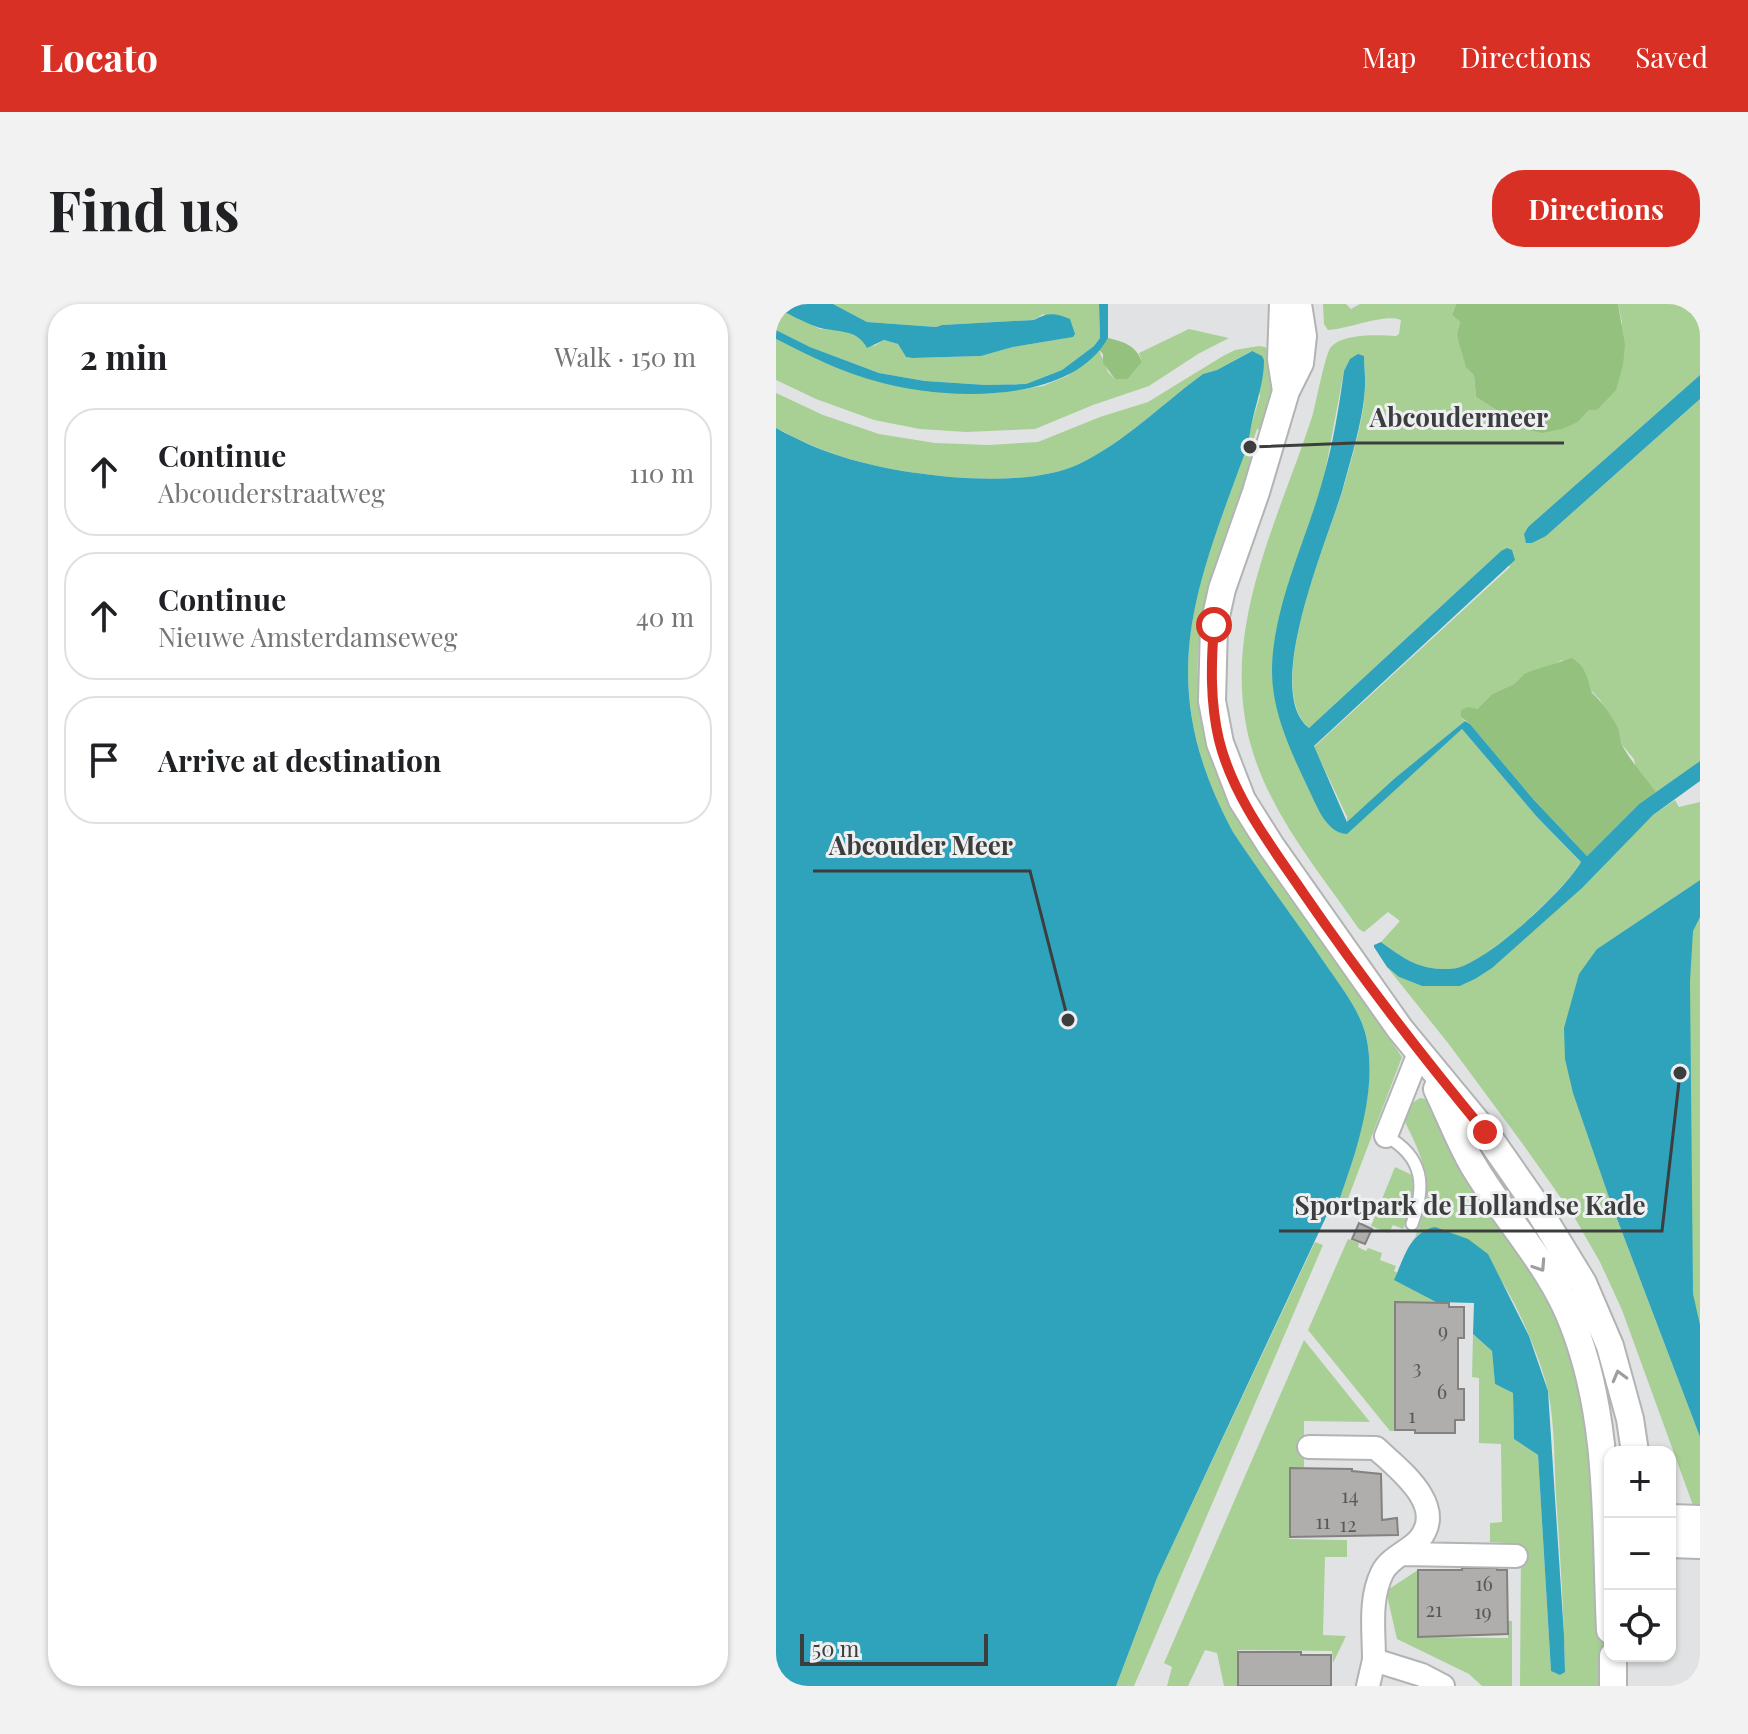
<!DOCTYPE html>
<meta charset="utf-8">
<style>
:root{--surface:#fff;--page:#f2f2f2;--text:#202124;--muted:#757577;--line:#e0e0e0;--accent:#d93025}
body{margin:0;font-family:"Playfair Display",serif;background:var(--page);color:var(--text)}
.controls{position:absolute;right:24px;bottom:24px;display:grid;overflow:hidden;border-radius:16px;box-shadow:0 2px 6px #0004}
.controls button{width:72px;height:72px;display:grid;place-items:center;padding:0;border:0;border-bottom:2px solid var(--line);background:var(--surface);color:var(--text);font:40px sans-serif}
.scale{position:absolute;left:24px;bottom:20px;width:188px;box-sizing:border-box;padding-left:8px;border:4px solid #3c3d3d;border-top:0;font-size:22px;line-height:28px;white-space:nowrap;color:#3c3d3d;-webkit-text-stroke:6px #eeeff1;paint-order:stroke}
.stop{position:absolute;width:24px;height:24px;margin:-18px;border:6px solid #d93025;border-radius:50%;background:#fff}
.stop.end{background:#d93025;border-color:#fff;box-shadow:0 2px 8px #0008}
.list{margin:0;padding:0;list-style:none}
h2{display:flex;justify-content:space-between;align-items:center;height:104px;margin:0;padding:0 32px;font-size:34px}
h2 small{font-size:26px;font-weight:400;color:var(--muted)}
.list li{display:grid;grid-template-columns:52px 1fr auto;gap:24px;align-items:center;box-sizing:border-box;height:128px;margin:0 16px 16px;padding:0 16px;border:2px solid var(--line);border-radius:32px}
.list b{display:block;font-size:30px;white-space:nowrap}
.list p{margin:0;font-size:26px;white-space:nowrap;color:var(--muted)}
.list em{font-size:26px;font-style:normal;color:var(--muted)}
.icon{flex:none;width:44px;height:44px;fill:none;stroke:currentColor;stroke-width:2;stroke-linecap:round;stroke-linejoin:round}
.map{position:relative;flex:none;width:924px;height:1382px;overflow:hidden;border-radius:32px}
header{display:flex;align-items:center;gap:48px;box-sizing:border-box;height:112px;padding:0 40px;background:var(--accent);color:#fff}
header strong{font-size:38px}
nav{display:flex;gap:44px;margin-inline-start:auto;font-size:28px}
.intro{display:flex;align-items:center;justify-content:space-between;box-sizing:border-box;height:192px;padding:0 48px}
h1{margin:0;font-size:56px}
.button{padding:20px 36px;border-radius:32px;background:var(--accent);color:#fff;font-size:28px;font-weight:700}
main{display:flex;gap:48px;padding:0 48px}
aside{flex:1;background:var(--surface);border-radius:32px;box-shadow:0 2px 6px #0004}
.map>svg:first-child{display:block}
</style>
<header>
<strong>Locato</strong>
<nav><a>Map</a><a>Directions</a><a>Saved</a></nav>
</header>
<div class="intro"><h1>Find us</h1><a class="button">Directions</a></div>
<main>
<aside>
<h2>2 min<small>Walk · 150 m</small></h2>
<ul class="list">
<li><svg class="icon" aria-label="ahead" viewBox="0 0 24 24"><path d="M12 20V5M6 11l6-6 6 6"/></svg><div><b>Continue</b><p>Abcouderstraatweg</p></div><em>110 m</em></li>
<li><svg class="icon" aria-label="ahead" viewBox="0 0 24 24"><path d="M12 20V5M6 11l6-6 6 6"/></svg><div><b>Continue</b><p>Nieuwe Amsterdamseweg</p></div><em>40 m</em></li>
<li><svg class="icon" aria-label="arrive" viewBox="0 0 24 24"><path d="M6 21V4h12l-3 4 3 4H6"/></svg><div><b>Arrive at destination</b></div></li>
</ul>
</aside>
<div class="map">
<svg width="924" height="1382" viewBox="0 0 924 1382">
<rect width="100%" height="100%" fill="#e1e2e3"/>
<path fill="#a8d094" d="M57,0H323L324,34L318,42L286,66L250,80L210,81L149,77L103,69L34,43L0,26V4L44,25L68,26L98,42L108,36L122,40L130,53L136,54L205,52L237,43L296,33L267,10L258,16L166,21L160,23L91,18Z
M547,0H570L575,5L584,0H680L676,11L684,18L681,30L698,71L700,93L750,125L802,118L813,106L846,19L842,0H919L924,5V71L752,223L748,230L770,232L924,95V457L880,488L860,465L858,455L846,441L841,423L824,396L786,356L773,363L749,369L738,380L716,390L701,405L685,413L689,417L619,474L571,519V513L538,443L734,263L725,247L533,424C486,384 552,235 567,185C576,154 590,108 589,77C589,68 588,60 588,52L568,67L548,174L514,279L496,365L571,529L686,425L761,513L805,558C788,586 715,654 684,663C679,665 671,665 666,665C641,665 623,651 605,638L624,617L612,608L588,628L583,625C544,569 494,510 475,442C443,327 501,220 536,113C540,100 549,50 555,43C568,29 602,31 620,32L623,30L625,16C610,9 572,25 552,26L548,20Z
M413,25L453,34L422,50L373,82L317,101L259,125L190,128L144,125L98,116L40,95L0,76V35L58,62L188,89H220L267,82L291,72L323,46L332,68L339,75H352L366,58L363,49Z
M483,42L489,43L497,51L495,87L488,127L481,125L473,149L478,152C426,293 388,379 467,522L626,753L571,897L564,894C580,848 602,781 590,732C584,706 563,680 548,658C518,614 486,572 457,528C376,377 419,285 473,138L474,125L484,92L475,47L441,66L427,70C386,100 349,138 303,160C247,187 126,172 67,153C44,146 22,135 0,124V89L47,111L103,130L159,139L213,141L262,138L324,113L372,98L447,52L459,46Z
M899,496L903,503L924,498V576L821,645L823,860L835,899L924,1133V1206L918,1204L846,1006L824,958L797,911L746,839L672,739L611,663L623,673L646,682H684L699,675L773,613L877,511Z
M924,581V1107L885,654Z
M644,794L654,796L747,946L803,1054L831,1307L825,1382H744L745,1240L714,1238V1219L726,1218L725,1140L703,1139V1074L696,1073L697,1030L716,1047L719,1080L737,1089L738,1135L762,1151L775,1367L789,1368C788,1309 784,1250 780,1191C778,1157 779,1121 772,1087C763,1047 722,948 683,932C666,925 653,920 639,933C659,885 652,864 629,818L636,799Z
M619,863L636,871L638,899L627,925L617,921L613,929L595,922Z
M572,935L583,939L582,943L590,947L592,944L606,949L604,956L620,962L618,967L622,969L619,976L660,998H619L618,1127H614L532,1026Z
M539,938L547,941L358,1382H340L381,1274Z
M528,1036L594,1118L528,1117V1163H513V1235L571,1236V1253H549L547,1331L570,1332L557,1359L556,1347L462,1346L461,1382H448L441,1349L429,1346L412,1382H391L396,1363L388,1359Z
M642,1266V1333L732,1334V1317H736V1382H706L693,1370L621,1335L610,1287Z"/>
<path fill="#94c17e" d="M680,0H842L849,41L847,61L840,86L821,106H813L802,118L786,125L766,129L750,125L700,93L698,71L690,63L683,39L681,30L684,18L676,11Z
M332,34C348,38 360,41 366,58L352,75H339L327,59V50L323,46Z
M796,354C812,365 810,373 816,389C826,398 836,412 842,424C844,430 844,437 847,443C856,459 869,473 880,488L863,500L811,552L758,496L694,420L685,413V406L692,403L701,405L716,390L738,380L749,369Z"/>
<path fill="#2fa3bb" d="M0,0H57L91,18L160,23L166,21L258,16C271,8 280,9 294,15L299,30L297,33L237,43L205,52L136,54L130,53L122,40L108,36L91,44C80,23 58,29 41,23C27,18 13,10 0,4Z
M323,0H332V34C294,102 167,96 103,78C67,69 32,51 0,35V26L34,43L103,69L149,77L210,81L250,80L286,66L318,42L324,34Z
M476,47L486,52L488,56C488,85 475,110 473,138C419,286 376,377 457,528C486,572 518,614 548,658C563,680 584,706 590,732C602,784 581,846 564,894L560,893L550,913L381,1274L340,1382H0V124C22,136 44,146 67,153C126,172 247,187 303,160C349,138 386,100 427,70L441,66Z
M582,50L588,52C588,60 589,68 589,76C590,106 575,155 567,184C553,233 485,387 533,424L725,247L731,244L736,246L739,256L538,442L571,518L619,474L689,417L694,420L758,496L811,552L863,500L924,457V477L877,511L806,584L716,664L699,675L684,682H646L623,673L611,663L598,643V641L605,638C623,651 641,665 666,665C671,665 679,665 684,663C716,653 788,587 805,558L761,513L686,425L571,530C550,529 541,502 533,486C515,448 495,407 496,364C498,299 530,237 547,175C557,140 563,103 568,67L574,55Z
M924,71V95L770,232L756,239H750L748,230L752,223Z
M924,576V613L917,627L914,677L917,990L924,1021V1133L835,899L797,789L789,755L788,724L803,670L821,645Z
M659,923L692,935L712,950L753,1032L772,1087L788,1331L789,1368L784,1371L775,1367L762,1151L738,1135L737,1089L719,1080L716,1047L697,1030L698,999L660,998L618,976C628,955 633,928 659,923Z"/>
<path fill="#afaead" stroke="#838281" stroke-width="2" d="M583,919L596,925L589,940L576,935Z
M619,998L673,999V1003H688V1034H682V1085H688V1116H679V1129H639V1126H619Z
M514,1164L576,1165V1167L605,1170L606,1216L621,1214L622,1231L514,1233Z
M686,1264H721V1266H731L732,1330L642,1333V1266H686Z
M462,1348H525V1351H555V1382H462Z"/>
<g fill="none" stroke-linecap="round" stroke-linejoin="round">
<defs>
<path id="service" d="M610,832C648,853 650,882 636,920"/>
<path id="minor" d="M610,832L643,749
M533,1143L600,1144C622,1165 672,1201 643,1236C632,1248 613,1254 606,1269C593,1296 598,1327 598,1356L646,1371L667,1382
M626,1250L740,1252
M592,1382L598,1356"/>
<path id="tertiary" d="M507,0L505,55L510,87
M522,0L527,32L524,59L510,87L480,188L446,285L438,321L436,397L444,439L466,496L495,542L624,725L709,828L755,894L807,979L834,1042L854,1115L859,1148
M661,785C673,810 683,837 697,861C728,914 776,963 797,1020C835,1117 829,1224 834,1326
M894,1214L924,1215
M894,1240L924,1241
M837,1352V1382"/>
</defs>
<use href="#service" stroke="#b2b3b4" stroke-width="15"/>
<use href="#minor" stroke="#b2b3b4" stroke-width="26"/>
<use href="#tertiary" stroke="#b2b3b4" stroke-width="30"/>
<use href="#service" stroke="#fff" stroke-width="11"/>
<use href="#minor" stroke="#fff" stroke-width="22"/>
<use href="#tertiary" stroke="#fff" stroke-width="26"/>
</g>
<defs><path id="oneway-chevron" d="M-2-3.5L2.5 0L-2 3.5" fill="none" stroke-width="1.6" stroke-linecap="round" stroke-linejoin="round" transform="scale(2)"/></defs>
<g stroke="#9e9e9e">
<use href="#oneway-chevron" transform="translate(764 962) rotate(57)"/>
<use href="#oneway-chevron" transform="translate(843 1072) rotate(-105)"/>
</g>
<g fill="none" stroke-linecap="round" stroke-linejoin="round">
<path stroke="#d93025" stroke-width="10" d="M438,321C435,360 434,398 443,436C457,493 496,543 528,590C585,673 645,751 709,828"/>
</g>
<g text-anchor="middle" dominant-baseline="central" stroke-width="6" stroke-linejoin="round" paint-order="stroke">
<g font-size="20" fill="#595959">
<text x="667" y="1025">9</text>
<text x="641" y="1062">3</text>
<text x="666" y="1086">6</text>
<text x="636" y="1110">1</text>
<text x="574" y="1190">14</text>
<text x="547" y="1216">11</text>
<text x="572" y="1219">12</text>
<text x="708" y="1278">16</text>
<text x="658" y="1304">21</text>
<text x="707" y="1306">19</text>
</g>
</g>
<path fill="none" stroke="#3c3d3d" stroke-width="3" d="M474 143L578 139H788M292 716L254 567H37M904 769L886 927H503"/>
<g fill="#3c3d3d" stroke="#eeeff1" stroke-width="3">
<circle cx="474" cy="143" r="8"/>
<circle cx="292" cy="716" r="8"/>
<circle cx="904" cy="769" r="8"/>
</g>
<g font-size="26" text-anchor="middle" font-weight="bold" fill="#3c3d3d" stroke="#eeeff1" stroke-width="6" stroke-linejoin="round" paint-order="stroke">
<text x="683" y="123">Abcoudermeer</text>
<text x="145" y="551">Abcouder Meer</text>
<text x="694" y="911">Sportpark de Hollandse Kade</text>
</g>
</svg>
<div class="controls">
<button>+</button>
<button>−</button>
<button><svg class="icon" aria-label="locate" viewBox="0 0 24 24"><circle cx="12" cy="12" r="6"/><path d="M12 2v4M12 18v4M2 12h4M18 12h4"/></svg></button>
</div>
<div class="scale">50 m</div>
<div class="stop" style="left:438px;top:321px"></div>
<div class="stop end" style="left:709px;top:828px"></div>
</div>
</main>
